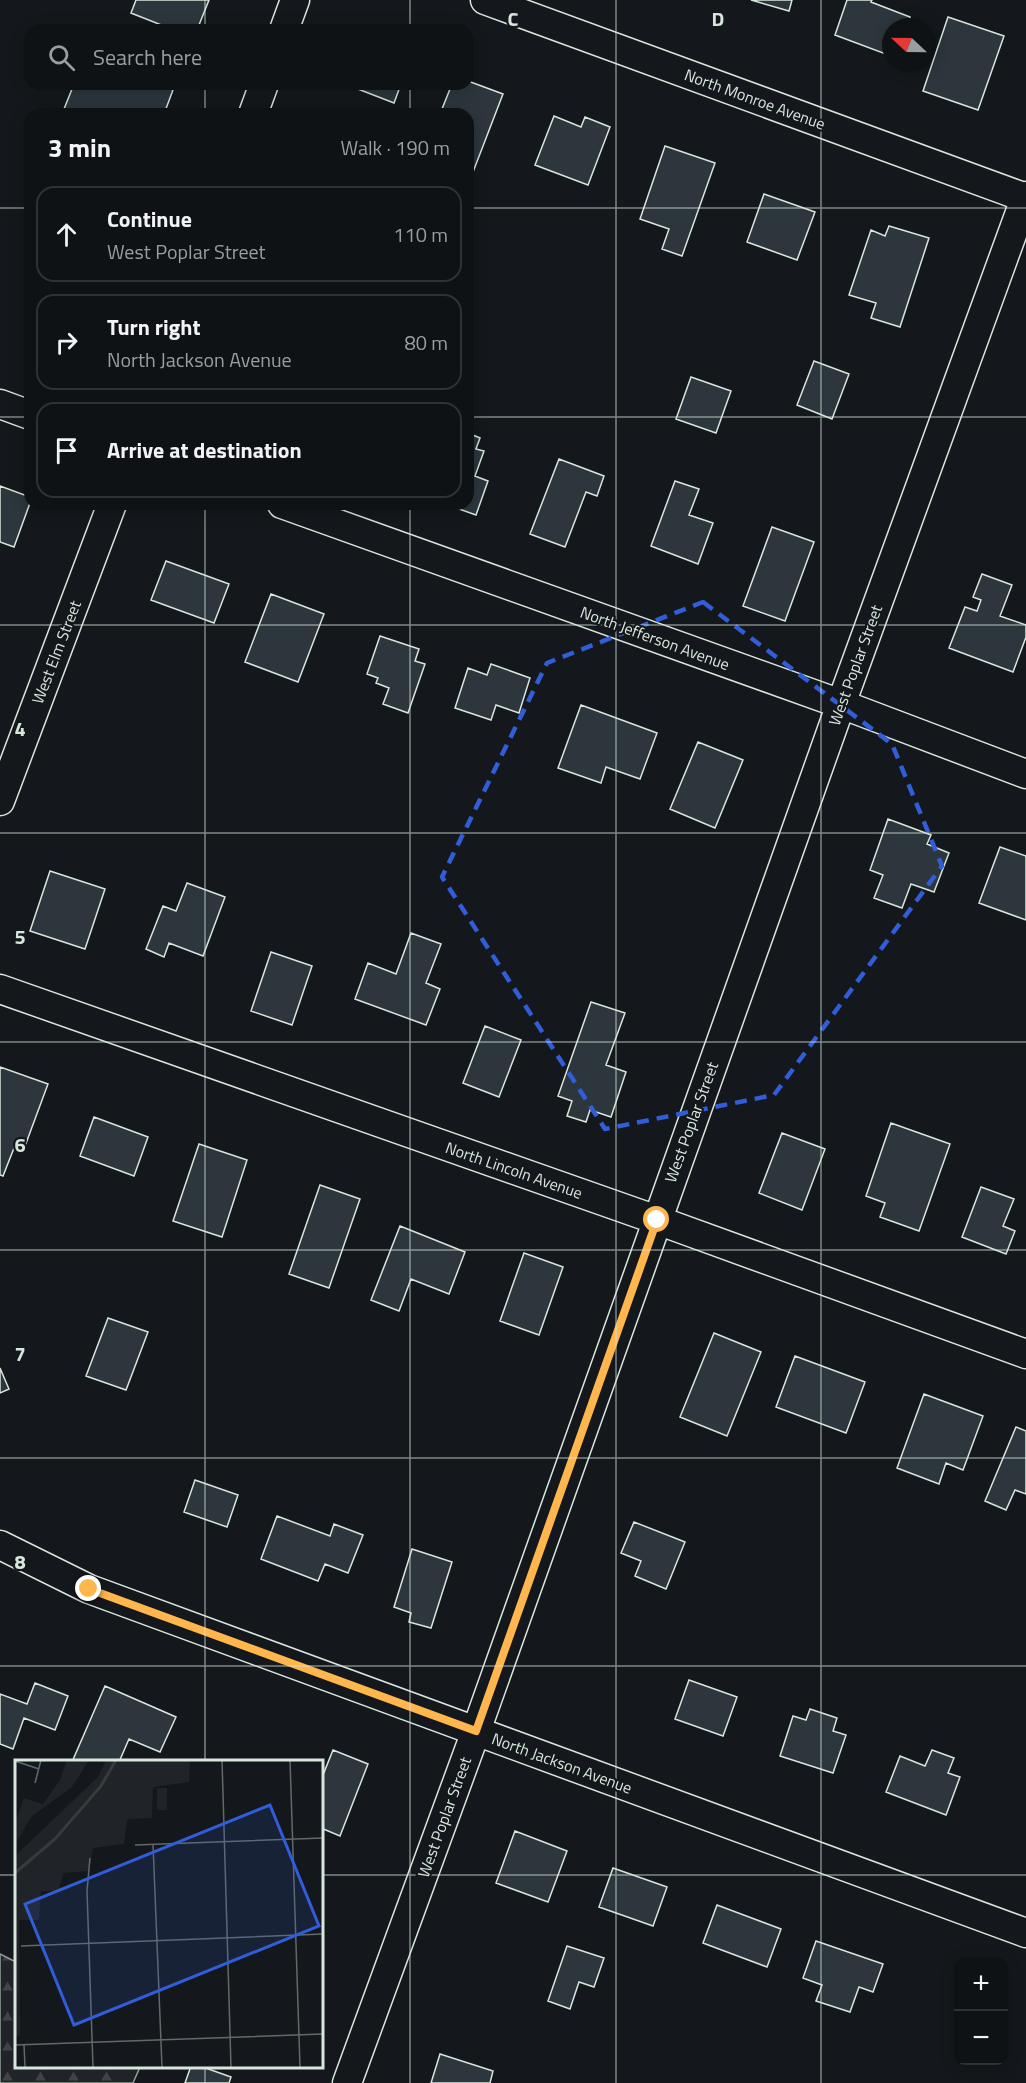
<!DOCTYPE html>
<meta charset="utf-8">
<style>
:root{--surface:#0f1215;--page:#181b1e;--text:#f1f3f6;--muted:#9b9ea0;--line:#2f3234}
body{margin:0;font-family:"Titillium Web",sans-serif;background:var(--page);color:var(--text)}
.controls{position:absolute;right:18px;bottom:18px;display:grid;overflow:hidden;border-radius:12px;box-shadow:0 3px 15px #0003}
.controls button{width:54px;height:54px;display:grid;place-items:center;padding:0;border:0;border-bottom:2px solid var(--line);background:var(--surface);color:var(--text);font:30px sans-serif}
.compass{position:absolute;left:882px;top:18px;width:54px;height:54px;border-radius:50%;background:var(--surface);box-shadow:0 3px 15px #0003;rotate:292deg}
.stop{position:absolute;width:18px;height:18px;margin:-14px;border:4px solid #ffb74d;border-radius:50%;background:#fff}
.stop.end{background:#ffb74d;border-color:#fff;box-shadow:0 2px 6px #0008}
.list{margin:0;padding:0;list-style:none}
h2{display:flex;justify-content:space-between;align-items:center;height:78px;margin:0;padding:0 24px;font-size:26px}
h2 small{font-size:20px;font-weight:400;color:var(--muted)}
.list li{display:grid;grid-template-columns:39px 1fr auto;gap:18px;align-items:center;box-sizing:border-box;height:96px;margin:0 12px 12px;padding:0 12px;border:2px solid var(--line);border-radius:18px}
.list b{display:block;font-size:22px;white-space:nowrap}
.list p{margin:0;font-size:20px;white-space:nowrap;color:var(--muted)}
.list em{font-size:20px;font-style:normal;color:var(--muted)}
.icon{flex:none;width:33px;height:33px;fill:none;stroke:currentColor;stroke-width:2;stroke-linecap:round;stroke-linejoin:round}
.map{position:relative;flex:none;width:1026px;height:2083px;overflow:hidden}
.search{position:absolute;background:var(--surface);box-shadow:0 3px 15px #0003;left:24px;top:24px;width:450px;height:66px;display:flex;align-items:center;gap:15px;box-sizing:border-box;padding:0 21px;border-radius:18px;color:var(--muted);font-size:22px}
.panel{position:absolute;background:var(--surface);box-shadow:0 3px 15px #0003;left:24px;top:108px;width:450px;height:402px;border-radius:18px}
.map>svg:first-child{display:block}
</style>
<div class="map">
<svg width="1026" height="2083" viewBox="0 0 1026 2083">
<defs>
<pattern id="forest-firs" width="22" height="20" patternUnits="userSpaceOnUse" patternTransform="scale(1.5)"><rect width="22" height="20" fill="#202428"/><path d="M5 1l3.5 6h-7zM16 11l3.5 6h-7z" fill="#404447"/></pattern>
</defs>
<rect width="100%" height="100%" fill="#14181c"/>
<path fill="url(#forest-firs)" stroke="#939e99" stroke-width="1.5" d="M0,1954L16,1962V2066L140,2067L133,2083H0Z"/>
<path fill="#2c363c" stroke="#d8e6dc" stroke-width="1.5" d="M136,0H209L197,30H174L131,13Z
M751,0H792L789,11Z
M847,0H872L871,2L910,17L907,27H891V56L835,35Z
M948,17L1004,36L978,110L923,91Z
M468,81L503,94L473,172L468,170V114H440L452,84H468Z
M74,84H157L173,90L164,114H153L145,111L143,114H76L64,109Z
M345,84H401L394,103Z
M554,116L581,127L585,117L610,127L588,185L535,165Z
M665,146L715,163L682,256L662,249L669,229L640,219Z
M764,194L815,212L797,260L747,242Z
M889,226L929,238L900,327L871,318L876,303L849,295L871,230L885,236Z
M814,361L849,374L832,419L797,405Z
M691,377L731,391L716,433L676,419Z
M468,433L480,438L476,449L484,451L475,476L488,481L476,515L445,504H468Z
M559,459L604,476L597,496L586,492L565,547L530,534Z
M675,481L699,489L689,515L713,523L698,564L651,546Z
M0,486L30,497V503L14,547L0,542Z
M772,527L814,542L785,621L743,606Z
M166,561L229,584L214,623L151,600Z
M982,574L1012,585L1000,616L1026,625V637L1013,672L949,648L965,607L977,611L981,600L973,597Z
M271,594L324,614L298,682L245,662Z
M380,636L419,649L415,661L425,664L408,713L383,704L389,688L376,683L378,678L367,674Z
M491,664L530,678L519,713L496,705L491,720L455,708L468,668L487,675Z
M581,705L657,733L640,779L606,767L601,783L558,768Z
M698,742L743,760L715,828L670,809Z
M888,819L931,835L927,844L949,853L934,892L911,884L902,908L874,898L883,875L870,870Z
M1000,847L1026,856V920L979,903Z
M50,871L105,889L85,949L30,931Z
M187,883L225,897L203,956L169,943L164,957L146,949L163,906L176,911Z
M411,933L441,944L426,983L440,989L426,1025L355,999L368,963L396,974Z
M271,952L312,966L292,1025L251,1011Z
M591,1002L625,1013L606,1065L626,1072L611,1117L590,1110L586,1122L567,1116L572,1101L558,1096Z
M485,1026L521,1040L499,1097L463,1083Z
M0,1067L48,1084L25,1146L16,1143L3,1176L0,1175Z
M94,1117L148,1137L134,1176L80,1156Z
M891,1123L950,1144L919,1231L880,1217L885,1203L866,1196Z
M782,1133L825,1149L802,1210L759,1193Z
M199,1144L247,1160L222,1237L173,1221Z
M320,1185L360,1199L329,1288L289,1274Z
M981,1187L1014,1199L1003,1226L1015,1231L1006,1254L962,1237Z
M400,1226L465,1252L449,1294L411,1279L399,1311L371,1300Z
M524,1253L563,1267L539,1335L500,1321Z
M108,1318L148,1332L126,1390L86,1376Z
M714,1333L761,1352L727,1436L680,1417Z
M795,1356L865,1382L846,1433L776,1407Z
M0,1368L9,1389L0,1393Z
M924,1394L983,1416L963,1470L946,1463L939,1484L897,1468Z
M1016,1427L1026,1431V1494L1015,1490L1006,1510L985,1501Z
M195,1480L238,1495L227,1527L184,1512Z
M277,1516L330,1536L334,1524L363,1535L348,1573L325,1564L318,1581L261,1559Z
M634,1522L685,1542L666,1589L635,1576L641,1561L621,1553Z
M412,1549L452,1562L431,1628L409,1622L411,1613L394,1607Z
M689,1680L737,1697L723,1736L675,1719Z
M35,1683L68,1696L55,1730L24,1718L13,1749L0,1744V1694L27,1704Z
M105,1686L176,1717L160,1752L129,1739L119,1762H72Z
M810,1709L837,1718L833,1731L846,1735L833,1773L780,1756L793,1716L806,1720Z
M333,1750L368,1764L340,1836L321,1828V1780Z
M932,1750L954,1758L948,1773L960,1777L946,1815L886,1792L900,1756L925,1766Z
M515,1831L567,1851L548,1902L496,1883Z
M613,1868L667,1887L653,1926L599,1907Z
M717,1905L781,1929L767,1967L703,1943Z
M816,1941L883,1964L873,1992L859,1987L850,2012L816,2001L822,1985L803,1978Z
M567,1946L604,1958L594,1987L579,1982L570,2009L548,2001Z
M440,2054L493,2071L490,2083H431Z
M191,2066H200L231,2077L229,2083H185Z"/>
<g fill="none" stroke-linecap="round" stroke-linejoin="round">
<defs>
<path id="street" d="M485,0L1026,198
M284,30L295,0
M253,114L264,84
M0,404L30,415
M282,504L841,704L1026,774
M0,801L112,504
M0,989L657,1220L1026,1354
M0,1545L89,1589L1026,1933
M347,2083L476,1731L841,704L1026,196"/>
</defs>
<use href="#street" stroke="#d8e6dc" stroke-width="31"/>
<use href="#street" stroke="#14181c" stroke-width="28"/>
</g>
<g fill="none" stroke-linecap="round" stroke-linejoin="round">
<path stroke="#ffb74d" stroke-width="8" d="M89,1589L476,1731L657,1220"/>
</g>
<path fill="none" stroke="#305dd8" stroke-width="4.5" stroke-dasharray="12 8" stroke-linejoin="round" d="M703,602L892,744L942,866L774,1095L605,1129L442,877L547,663Z"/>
<path fill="none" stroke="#d8e6dc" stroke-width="1.5" stroke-opacity="0.55" d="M205,0V30M410,0V30M616,0V2083M821,0V2083M205,84V114M410,84V114M0,208H30M468,208H1026M0,417H30M468,417H1026M205,504V1762M410,504V2083M0,625H1026M0,833H1026M0,1042H1026M0,1250H1026M0,1458H1026M0,1666H1026M0,1875H16M321,1875H1026M205,2066V2083"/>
<g text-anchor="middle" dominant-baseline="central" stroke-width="4.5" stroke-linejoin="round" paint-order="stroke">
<g font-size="16" fill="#d8e6dc" stroke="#14181c">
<text transform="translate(755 99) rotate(20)">North Monroe Avenue</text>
<text transform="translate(655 638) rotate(20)">North Jefferson Avenue</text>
<text transform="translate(56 652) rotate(-69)">West Elm Street</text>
<text transform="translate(855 665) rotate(-70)">West Poplar Street</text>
<text transform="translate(691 1122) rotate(-70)">West Poplar Street</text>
<text transform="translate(514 1170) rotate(19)">North Lincoln Avenue</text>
<text transform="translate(562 1763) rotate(20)">North Jackson Avenue</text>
<text transform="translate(444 1817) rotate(-70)">West Poplar Street</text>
</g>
</g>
<g transform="translate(15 1760)">
<rect width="308" height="308" fill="#14181c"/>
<path d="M52,0H74L57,27L17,56L0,84V62L9,38L28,44L45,20ZM91,0H175L174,22L138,27L137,58L112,59L109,84L78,88L74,111L49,113L43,131H26L24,160H4L5,276L0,275V96L83,17Z" fill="#202428"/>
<path d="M142,28H152V50H142Z" fill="#202428"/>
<path fill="none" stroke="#363b3e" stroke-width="3" d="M0,113L40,79L86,26L101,0"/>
<path fill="none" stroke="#626a69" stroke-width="1.5" d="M207,0L216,307M275,0L285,307M0,1L24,9M20,23L26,0M138,84L147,307M120,85L308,78M75,98L72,131L78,307M6,186L308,174M0,285L308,274M9,285L10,307"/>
<path fill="#305dd8" fill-opacity="0.15" stroke="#305dd8" stroke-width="3" d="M255,45L304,166L59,265L10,144Z"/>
<rect width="308" height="308" fill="none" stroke="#d8e6dc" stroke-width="3"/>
</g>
<g font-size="20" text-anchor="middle" font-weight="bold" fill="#d8e6dc" stroke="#14181c" stroke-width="4.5" stroke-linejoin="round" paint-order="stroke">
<text x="513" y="26">C</text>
<text x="718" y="26">D</text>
<text x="20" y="736">4</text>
<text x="20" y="944">5</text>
<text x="20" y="1152">6</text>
<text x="20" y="1361">7</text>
<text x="20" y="1569">8</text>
</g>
</svg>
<div class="controls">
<button>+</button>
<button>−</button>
</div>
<svg class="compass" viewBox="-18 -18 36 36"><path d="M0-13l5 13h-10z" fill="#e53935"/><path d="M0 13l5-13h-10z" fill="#9b9ea0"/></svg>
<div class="stop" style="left:657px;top:1220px"></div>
<div class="stop end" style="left:89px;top:1589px"></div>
<div class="search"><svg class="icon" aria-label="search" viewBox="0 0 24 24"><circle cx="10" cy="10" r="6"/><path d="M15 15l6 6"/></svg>Search here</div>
<section class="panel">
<h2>3 min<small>Walk · 190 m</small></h2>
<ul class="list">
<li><svg class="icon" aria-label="ahead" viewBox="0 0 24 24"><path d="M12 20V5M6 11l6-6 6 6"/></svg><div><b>Continue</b><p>West Poplar Street</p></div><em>110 m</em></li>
<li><svg class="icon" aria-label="right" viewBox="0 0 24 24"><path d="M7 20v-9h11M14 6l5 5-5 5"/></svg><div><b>Turn right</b><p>North Jackson Avenue</p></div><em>80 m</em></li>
<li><svg class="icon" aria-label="arrive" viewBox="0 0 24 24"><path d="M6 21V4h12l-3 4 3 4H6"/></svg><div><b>Arrive at destination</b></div></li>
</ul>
</section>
</div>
